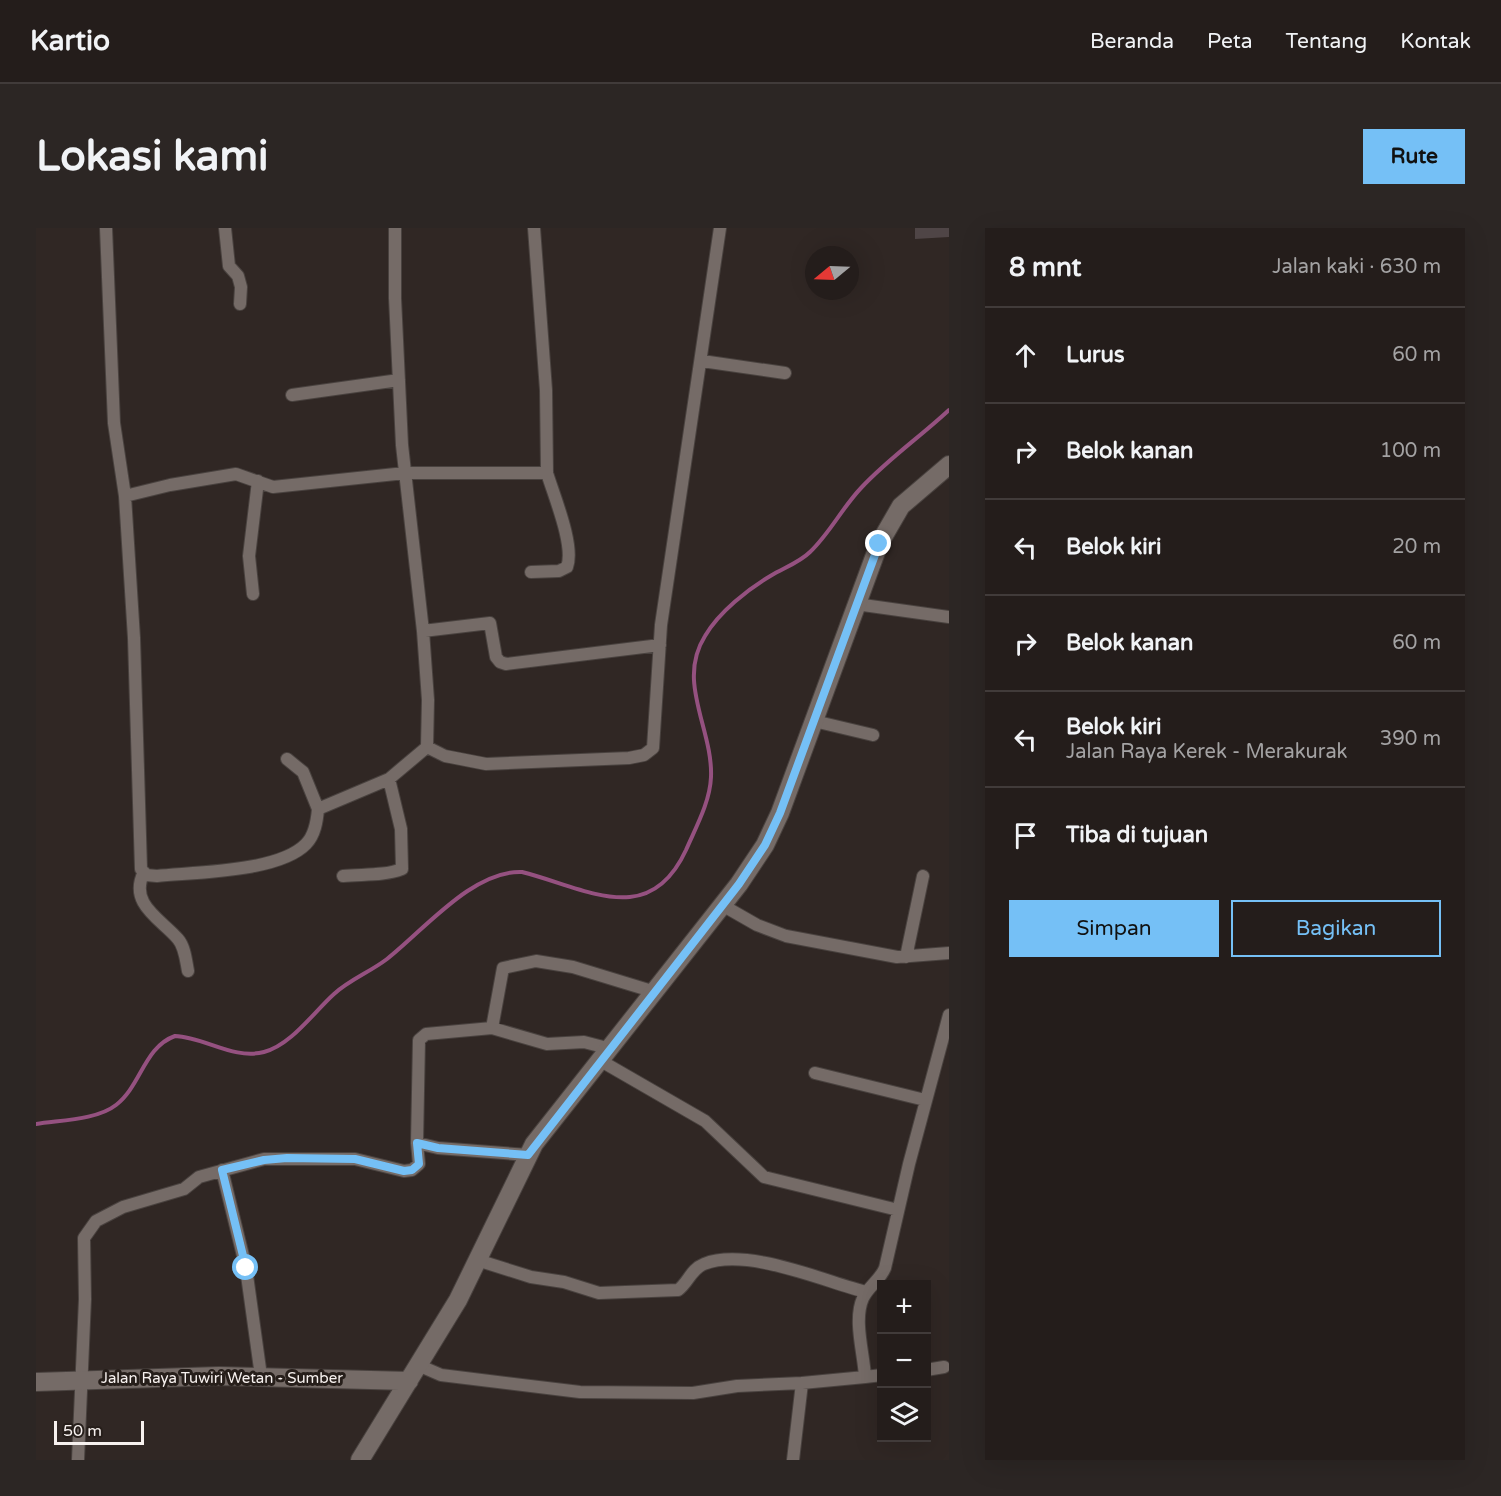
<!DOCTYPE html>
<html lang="id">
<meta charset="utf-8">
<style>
:root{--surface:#241d1b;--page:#2c2624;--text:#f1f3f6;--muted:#a3a2a3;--line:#413b3a;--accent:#75c0f6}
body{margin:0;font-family:"Varela Round",sans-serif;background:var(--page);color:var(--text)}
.controls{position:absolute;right:18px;bottom:18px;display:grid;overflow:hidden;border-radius:0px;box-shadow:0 6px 24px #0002}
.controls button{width:54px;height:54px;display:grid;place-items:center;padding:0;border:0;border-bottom:2px solid var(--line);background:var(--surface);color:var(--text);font:30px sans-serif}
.compass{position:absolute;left:769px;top:18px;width:54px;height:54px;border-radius:50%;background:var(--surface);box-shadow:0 6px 24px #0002;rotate:251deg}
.scale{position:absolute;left:18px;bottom:15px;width:90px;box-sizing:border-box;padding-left:6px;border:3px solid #f7f1ef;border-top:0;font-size:16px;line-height:21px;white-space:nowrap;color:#f7f1ef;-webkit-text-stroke:4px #261e1a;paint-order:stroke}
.stop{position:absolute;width:18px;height:18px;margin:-14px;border:4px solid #75c0f6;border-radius:50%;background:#fff}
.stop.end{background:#75c0f6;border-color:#fff;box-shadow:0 2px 6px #0008}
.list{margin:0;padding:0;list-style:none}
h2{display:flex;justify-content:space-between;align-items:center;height:78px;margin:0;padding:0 24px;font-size:26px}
h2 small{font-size:20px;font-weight:400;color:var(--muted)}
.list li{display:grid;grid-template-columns:39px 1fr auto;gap:18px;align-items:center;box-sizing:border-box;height:96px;padding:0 24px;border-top:2px solid var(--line)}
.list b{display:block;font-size:22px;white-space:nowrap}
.list p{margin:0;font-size:20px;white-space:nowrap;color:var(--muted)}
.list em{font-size:20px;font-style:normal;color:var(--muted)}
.actions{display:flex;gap:12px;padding:18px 24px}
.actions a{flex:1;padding:14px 0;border:2px solid var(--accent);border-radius:0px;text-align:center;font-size:21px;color:var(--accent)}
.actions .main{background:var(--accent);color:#111}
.icon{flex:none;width:33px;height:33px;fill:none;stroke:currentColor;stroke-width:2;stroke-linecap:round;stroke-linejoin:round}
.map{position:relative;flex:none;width:913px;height:1232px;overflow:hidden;border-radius:0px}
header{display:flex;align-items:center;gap:36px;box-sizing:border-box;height:84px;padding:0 30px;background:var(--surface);border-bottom:2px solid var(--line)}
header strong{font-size:28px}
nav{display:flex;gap:33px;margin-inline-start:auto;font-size:21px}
.intro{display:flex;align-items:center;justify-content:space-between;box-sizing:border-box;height:144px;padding:0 36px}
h1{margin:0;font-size:42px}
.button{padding:15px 27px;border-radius:0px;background:var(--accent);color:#111;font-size:21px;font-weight:700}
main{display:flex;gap:36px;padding:0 36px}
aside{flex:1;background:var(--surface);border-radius:0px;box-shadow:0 6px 24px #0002}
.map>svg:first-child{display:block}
</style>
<header>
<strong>Kartio</strong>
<nav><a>Beranda</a><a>Peta</a><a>Tentang</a><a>Kontak</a></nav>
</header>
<div class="intro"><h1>Lokasi kami</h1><a class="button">Rute</a></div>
<main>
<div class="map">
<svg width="913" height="1232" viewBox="0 0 913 1232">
<rect width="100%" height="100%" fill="#302724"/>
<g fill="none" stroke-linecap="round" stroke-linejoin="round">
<path stroke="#955180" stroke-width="4" d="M0,896C24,892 61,892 80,877C105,858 108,819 139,808C169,809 197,832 228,824C255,817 277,785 298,766C313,752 334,744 351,731C388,702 437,642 486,644C550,660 613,702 650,622C660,599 674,574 675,549C677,501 640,454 669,408C683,384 712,361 736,347C748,340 764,334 774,324C794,305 806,280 825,260C852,231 884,209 913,182"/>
</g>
<path fill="#4f4546" d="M879,0H913V9L879,11Z"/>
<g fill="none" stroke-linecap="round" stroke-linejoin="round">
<defs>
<path id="street" d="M70,0L78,195L89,268L98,410L105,641L110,647L121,648C160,644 243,644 270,616C279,607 281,593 282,581L353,551L391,519L392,472L387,403L366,217L359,70V0
M189,0L193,38L202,48L205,59L204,76
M666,133L749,145
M256,167L363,152
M89,268L134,257L200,246L237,259L369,245H511L510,162L498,0
M495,344L523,343L531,339C539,318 518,268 511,245
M217,366L213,328L222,253
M820,376L913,389
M387,403L454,395L460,429L464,434L470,436L624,417
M778,493L837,507
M391,519L409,528L450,536L593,530L608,527L617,520L625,397L684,0
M251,531L267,544L282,581
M108,644C92,676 125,691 142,711C149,719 150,733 152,743
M307,648C327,646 348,648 366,641L365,601L353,551
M686,677L721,697L750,708L861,729L913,725
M870,729L887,648
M456,800L467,740L500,733L537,739L619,764
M565,833L669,893L728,949L862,982
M779,845L889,872
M381,915L383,812L390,806L456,800L511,816L548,814L575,821
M186,942L210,1040L225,1148
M441,1032L495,1049L528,1054L563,1065L642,1062C652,1055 655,1041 668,1036C711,1019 787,1053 830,1064
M382,1137L405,1147L544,1164L657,1165L701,1158L766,1155
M890,1142L908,1139
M829,1149L846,1147
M42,1232L49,1071L48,1010L60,993L87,979L148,961L163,949L228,931H319L368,943L376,942L383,936L381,915L402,920L492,927
M757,1232L766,1155L829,1149C828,1126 817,1092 827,1070C833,1058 844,1052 849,1040L873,936L913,787"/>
<path id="secondary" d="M0,1154L183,1148L373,1153
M324,1232L422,1072L498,916L703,656L729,617L744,585L843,316L865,278L913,237"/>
</defs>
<use href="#street" stroke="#49423f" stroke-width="14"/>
<use href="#secondary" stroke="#49423f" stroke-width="20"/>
<use href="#street" stroke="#756b67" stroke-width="12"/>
<use href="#secondary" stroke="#756b67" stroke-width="18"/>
</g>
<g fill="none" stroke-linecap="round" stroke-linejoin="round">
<path stroke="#75c0f6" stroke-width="8" d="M210,1040L186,942L228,932L251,930L319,931L368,943L376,942L383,936L381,915L402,920L492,927L703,656L729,617L744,585L843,316"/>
</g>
<g text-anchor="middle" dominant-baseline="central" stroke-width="6" stroke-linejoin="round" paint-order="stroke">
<g font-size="15" fill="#f7f1ef" stroke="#261e1a">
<text x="186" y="1150">Jalan Raya Tuwiri Wetan - Sumber</text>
</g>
</g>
</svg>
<div class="controls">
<button>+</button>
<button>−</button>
<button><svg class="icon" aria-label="layers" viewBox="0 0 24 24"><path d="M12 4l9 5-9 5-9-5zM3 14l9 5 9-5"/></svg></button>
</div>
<svg class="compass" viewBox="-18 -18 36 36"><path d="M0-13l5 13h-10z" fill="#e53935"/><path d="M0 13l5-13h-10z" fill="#a3a2a3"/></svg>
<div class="scale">50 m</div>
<div class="stop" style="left:210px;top:1040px"></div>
<div class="stop end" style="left:843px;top:316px"></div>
</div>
<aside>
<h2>8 mnt<small>Jalan kaki · 630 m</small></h2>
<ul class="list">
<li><svg class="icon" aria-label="ahead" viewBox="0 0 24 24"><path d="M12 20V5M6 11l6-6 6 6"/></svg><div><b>Lurus</b></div><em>60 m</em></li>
<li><svg class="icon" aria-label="right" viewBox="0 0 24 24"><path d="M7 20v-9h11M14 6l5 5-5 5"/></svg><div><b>Belok kanan</b></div><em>100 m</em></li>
<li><svg class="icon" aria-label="left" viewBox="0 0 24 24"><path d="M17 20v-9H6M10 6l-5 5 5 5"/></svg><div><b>Belok kiri</b></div><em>20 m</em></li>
<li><svg class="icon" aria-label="right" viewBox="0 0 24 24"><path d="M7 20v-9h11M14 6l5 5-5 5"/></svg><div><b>Belok kanan</b></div><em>60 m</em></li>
<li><svg class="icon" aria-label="left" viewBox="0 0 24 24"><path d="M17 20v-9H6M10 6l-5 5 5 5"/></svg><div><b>Belok kiri</b><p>Jalan Raya Kerek - Merakurak</p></div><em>390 m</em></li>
<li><svg class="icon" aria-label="arrive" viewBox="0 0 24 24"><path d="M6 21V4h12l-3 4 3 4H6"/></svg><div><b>Tiba di tujuan</b></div></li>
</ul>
<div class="actions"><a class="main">Simpan</a><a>Bagikan</a></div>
</aside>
</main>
